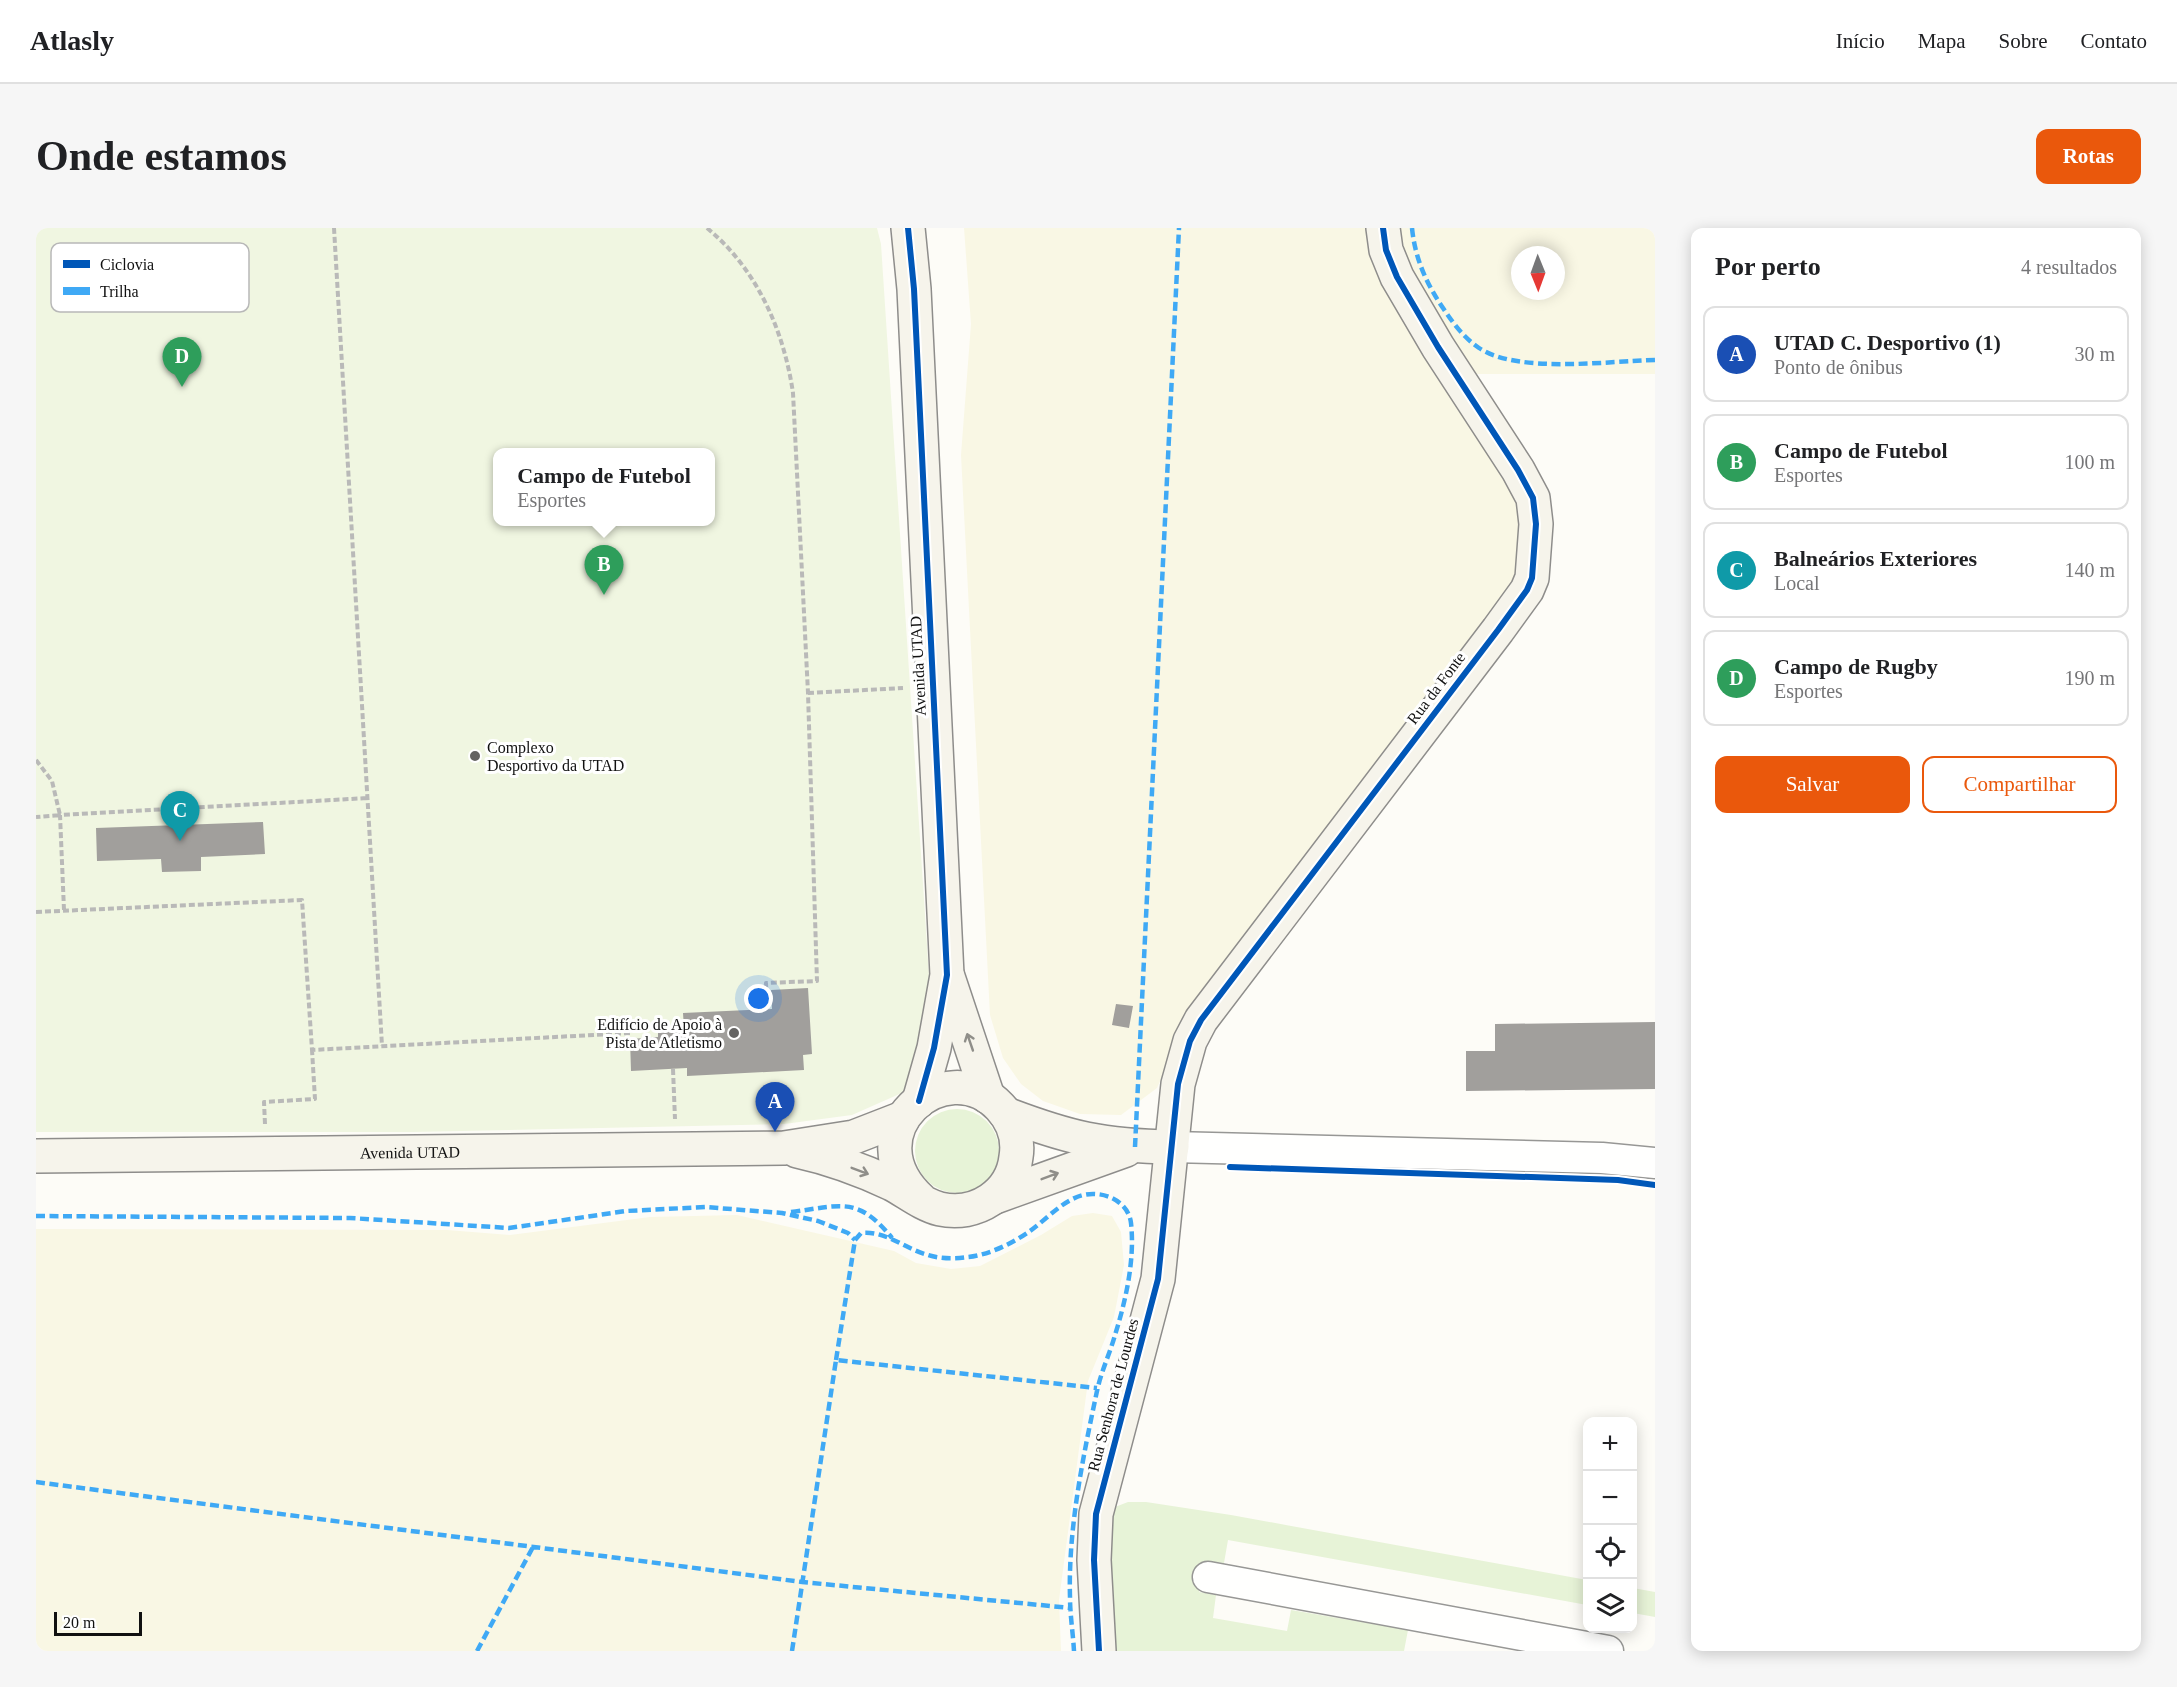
<!DOCTYPE html>
<html lang="pt">
<meta charset="utf-8">
<style>
:root{--surface:#fff;--page:#f6f6f6;--text:#202124;--muted:#757577;--line:#e0e0e0;--accent:#ea580c}
body{margin:0;font-family:Georgia,serif;background:var(--page);color:var(--text)}
.controls{position:absolute;right:18px;bottom:18px;display:grid;overflow:hidden;border-radius:12px;box-shadow:0 3px 15px #0003}
.controls button{width:54px;height:54px;display:grid;place-items:center;padding:0;border:0;border-bottom:2px solid var(--line);background:var(--surface);color:var(--text);font:30px sans-serif}
.compass{position:absolute;left:1475px;top:18px;width:54px;height:54px;border-radius:50%;background:var(--surface);box-shadow:0 3px 15px #0003;rotate:179deg}
.scale{position:absolute;left:18px;bottom:15px;width:88px;box-sizing:border-box;padding-left:6px;border:3px solid #111;border-top:0;font-size:16px;line-height:21px;white-space:nowrap;color:#111;-webkit-text-stroke:4px #fff;paint-order:stroke}
.you{position:absolute;left:723px;top:771px;width:21px;height:21px;margin:-15px;border:4px solid #fff;border-radius:50%;background:#1a73e8;box-shadow:0 0 0 9px #1a73e833}
.badge{display:grid;place-items:center;width:39px;height:39px;border-radius:50%;background:var(--accent);color:#fff;font-size:20px;font-weight:700}
.pin{position:absolute;translate:-50% -50px;filter:drop-shadow(0 2px 3px #0008)}
.pin::after{content:'';position:absolute;top:32px;width:21px;height:18px;background:inherit;clip-path:polygon(0 0,100% 0,50% 100%)}
.popup{position:absolute;left:457px;top:220px;width:222px;height:78px;box-sizing:border-box;display:grid;place-content:center;border-radius:12px;background:var(--surface);filter:drop-shadow(0 2px 4px #0005);font-size:20px;white-space:nowrap;color:var(--muted)}
.popup b{font-size:22px;color:var(--text)}
.popup::after{content:'';position:absolute;left:50%;top:100%;margin-left:-12px;border:12px solid transparent;border-top-color:var(--surface)}
.list{margin:0;padding:0;list-style:none}
h2{display:flex;justify-content:space-between;align-items:center;height:78px;margin:0;padding:0 24px;font-size:26px}
h2 small{font-size:20px;font-weight:400;color:var(--muted)}
.list li{display:grid;grid-template-columns:39px 1fr auto;gap:18px;align-items:center;box-sizing:border-box;height:96px;margin:0 12px 12px;padding:0 12px;border:2px solid var(--line);border-radius:12px}
.list b{display:block;font-size:22px;white-space:nowrap}
.list p{margin:0;font-size:20px;white-space:nowrap;color:var(--muted)}
.list em{font-size:20px;font-style:normal;color:var(--muted)}
.actions{display:flex;gap:12px;padding:18px 24px}
.actions a{flex:1;padding:14px 0;border:2px solid var(--accent);border-radius:12px;text-align:center;font-size:21px;color:var(--accent)}
.actions .main{background:var(--accent);color:#fff}
.icon{flex:none;width:33px;height:33px;fill:none;stroke:currentColor;stroke-width:2;stroke-linecap:round;stroke-linejoin:round}
.map{position:relative;flex:none;width:1619px;height:1423px;overflow:hidden;border-radius:12px}
header{display:flex;align-items:center;gap:36px;box-sizing:border-box;height:84px;padding:0 30px;background:var(--surface);border-bottom:2px solid var(--line)}
header strong{font-size:28px}
nav{display:flex;gap:33px;margin-inline-start:auto;font-size:21px}
.intro{display:flex;align-items:center;justify-content:space-between;box-sizing:border-box;height:144px;padding:0 36px}
h1{margin:0;font-size:42px}
.button{padding:15px 27px;border-radius:12px;background:var(--accent);color:#fff;font-size:21px;font-weight:700}
main{display:flex;gap:36px;padding:0 36px}
aside{flex:1;background:var(--surface);border-radius:12px;box-shadow:0 3px 15px #0003}
.map>svg:first-child{display:block}
</style>
<header>
<strong>Atlasly</strong>
<nav><a>Início</a><a>Mapa</a><a>Sobre</a><a>Contato</a></nav>
</header>
<div class="intro"><h1>Onde estamos</h1><a class="button">Rotas</a></div>
<main>
<div class="map">
<svg width="1619" height="1423" viewBox="0 0 1619 1423">
<rect width="100%" height="100%" fill="#fdfcf7"/>
<path fill="#f9f7e4" fill-rule="evenodd" d="M928,0H1334L1488,275V340L1150,795L1121,860L1085,887L1044,886L1007,873L985,856L967,830L954,787L925,227L935,96Z
M1359,0H1619V146H1430L1390,85ZM1484,27H1520V63H1484Z
M1057,985L1076,988L1085,1004L1088,1037L1078,1089L1052,1153L1023,1372L1025,1423H0V1001L411,1002L474,1007L614,989L701,987L858,1023L880,1035L915,1041L944,1038L1005,1007L1036,988Z"/>
<path fill="#e7f3d7" d="M879 923a42 42 0 1 1 84 0a42 42 0 1 1-84 0Z
M1092,1274H1110L1195,1287L1551,1352V1377L1192,1312L1188,1335L1169,1333L1163,1364L1180,1367L1177,1390L1251,1403L1255,1382L1372,1402L1368,1423H1076L1071,1311L1079,1279Z
M1597,1360L1619,1364V1389L1597,1385Z"/>
<path fill="#f0f6e1" fill-rule="evenodd" d="M0,0H841L845,16L894,763L887,821L868,864L816,887L748,896L376,904H0ZM462,224H674V294H462Z"/>
<path fill="#a19f9c" d="M227,594L229,626L165,629V643L126,644L125,631L61,633L60,600Z
M772,760L776,826L767,827L768,842L651,848V840L595,843L594,811L622,809V801L648,800L647,785L736,781L735,762Z
M1080,776L1097,778L1093,800L1076,797Z
M1619,794V861L1430,863V823H1459V796Z"/>
<g fill="none" stroke-linecap="round" stroke-linejoin="round">
<defs>
<path id="street" d="M1136,919L1566,930L1619,935
M1172,1349L1572,1423"/>
<g id="secondary">
<path d="M872,0L878,61L911,747L898,820L883,873"/>
<path d="M912,749L952,869"/>
<path d="M970,886C1033,910 1067,918 1136,919"/>
<path d="M761,923C793,930 826,942 856,956C871,964 887,977 904,981C940,989 976,966 980,929C983,911 977,893 964,879C909,821 812,905 885,972"/>
<path id="s1" d="M0,928L748,920L818,909L867,890"/>
<path d="M959,969L1090,922"/>
<path d="M1063,1423L1058,1332L1060,1286L1122,1051L1142,856L1154,813L1165,792L1462,402L1491,362L1496,350L1500,296L1497,270L1482,242L1402,119L1361,49L1350,22L1347,0"/>
</g>
</defs>
<use href="#street" stroke="#979795" stroke-width="33"/>
<use href="#secondary" stroke="#8e8d8b" stroke-width="36"/>
<path stroke="#b9b9b8" stroke-width="4" stroke-dasharray="6 3" stroke-linecap="butt" d="M298,0L346,818
M671,0C721,41 748,103 757,165L772,465L781,753L730,755L731,781
M772,465L867,460
M0,532L16,553L24,587L0,589
M28,682L24,587L332,570
M0,684L266,672L276,822L594,805
M637,841L639,891
M229,896L228,874L279,871L276,822"/>
<use href="#street" stroke="#fffffe" stroke-width="30"/>
<use href="#secondary" stroke="#f6f4eb" stroke-width="33"/>
<path stroke="#3fa9f5" stroke-width="4.5" stroke-dasharray="9 4.5" stroke-linecap="butt" d="M1376,0C1379,30 1390,55 1407,80C1417,95 1428,110 1443,120C1482,146 1572,133 1619,132
M1099,919L1143,0
M755,984C805,978 821,967 856,1010
M0,988L314,990L473,1000L590,983L669,979L746,985L782,993L812,1005L819,1012
M800,1132L819,1012L825,1005C849,1002 869,1021 892,1027C905,1031 919,1031 932,1029C953,1027 977,1015 994,1003C1014,989 1033,964 1060,966C1077,967 1093,978 1095,995C1099,1031 1090,1072 1079,1107C1074,1125 1065,1144 1061,1163C1047,1229 1032,1301 1034,1369C1034,1387 1037,1405 1038,1423
M0,1254L766,1354L1035,1380
M441,1423L497,1319
M756,1423L800,1132L1061,1160"/>
<defs>
<path id="cycleway" d="M872,0L878,61L911,747L898,820L883,873
M1194,939L1582,952L1619,957
M1063,1423L1058,1332L1060,1286L1122,1051L1142,856L1154,813L1165,792L1462,402L1491,362L1496,350L1500,296L1497,270L1482,242L1402,119L1361,49L1350,22L1347,0"/>
</defs>
<use href="#cycleway" stroke="#fff" stroke-width="10"/>
<use href="#cycleway" stroke="#0057b8" stroke-width="6"/>
</g>
<defs><path id="oneway-shaft" d="M-6 0H5M1.5-3L5.5 0L1.5 3" fill="none" stroke-width="1.6" stroke-linecap="round" stroke-linejoin="round" transform="scale(1.5)"/></defs>
<g stroke="#8f8e89">
<use href="#oneway-shaft" transform="translate(934 814) rotate(-109)"/>
<use href="#oneway-shaft" transform="translate(824 943) rotate(21)"/>
<use href="#oneway-shaft" transform="translate(1014 948) rotate(-21)"/>
</g>
<g fill="#646362" stroke="#fff" stroke-width="2">
<circle cx="439" cy="528" r="6"/>
<circle cx="698" cy="805" r="6"/>
</g>
<g text-anchor="middle" dominant-baseline="central" stroke-width="6" stroke-linejoin="round" paint-order="stroke">
<g font-size="16" fill="#111" stroke="#fff">
<text transform="translate(882 438) rotate(-93)">Avenida UTAD</text>
<text transform="translate(1400 460) rotate(-53)">Rua da Fonte</text>
<text stroke="none"><textPath href="#s1" startOffset="374">Avenida UTAD</textPath></text>
<text transform="translate(1077 1167) rotate(-75)">Rua Senhora de Lourdes</text>
</g>
<g font-size="16" fill="#111" stroke="#fff" text-anchor="start">
<text x="451" y="519">Complexo<tspan x="451" dy="18">Desportivo da UTAD</tspan></text>
<text x="686" y="796" text-anchor="end">Edifício de Apoio à<tspan x="686" dy="18">Pista de Atletismo</tspan></text>
</g>
</g>
<rect x="15" y="15" width="198" height="69" rx="9" fill="#fff" stroke="#b8b8b8" stroke-width="1.5"/>
<rect x="27" y="32" width="27" height="8" fill="#0057b8"/>
<rect x="27" y="59" width="27" height="8" fill="#3fa9f5"/>
<g font-size="16" fill="#111">
<text x="64" y="42">Ciclovia</text>
<text x="64" y="69">Trilha</text>
</g>
</svg>
<div class="controls">
<button>+</button>
<button>−</button>
<button><svg class="icon" aria-label="locate" viewBox="0 0 24 24"><circle cx="12" cy="12" r="6"/><path d="M12 2v4M12 18v4M2 12h4M18 12h4"/></svg></button>
<button><svg class="icon" aria-label="layers" viewBox="0 0 24 24"><path d="M12 4l9 5-9 5-9-5zM3 14l9 5 9-5"/></svg></button>
</div>
<svg class="compass" viewBox="-18 -18 36 36"><path d="M0-13l5 13h-10z" fill="#e53935"/><path d="M0 13l5-13h-10z" fill="#757577"/></svg>
<div class="scale">20 m</div>
<div class="you"></div>
<div class="pin badge" style="left:739px;top:904px;background:#1a4fb4">A</div>
<div class="pin badge" style="left:568px;top:367px;background:#2e9e5b">B</div>
<div class="popup"><b>Campo de Futebol</b>Esportes</div>
<div class="pin badge" style="left:144px;top:613px;background:#0f9aa8">C</div>
<div class="pin badge" style="left:146px;top:159px;background:#2e9e5b">D</div>
</div>
<aside>
<h2>Por perto<small>4 resultados</small></h2>
<ul class="list">
<li><span class="badge" style="background:#1a4fb4">A</span><div><b>UTAD C. Desportivo (1)</b><p>Ponto de ônibus</p></div><em>30 m</em></li>
<li><span class="badge" style="background:#2e9e5b">B</span><div><b>Campo de Futebol</b><p>Esportes</p></div><em>100 m</em></li>
<li><span class="badge" style="background:#0f9aa8">C</span><div><b>Balneários Exteriores</b><p>Local</p></div><em>140 m</em></li>
<li><span class="badge" style="background:#2e9e5b">D</span><div><b>Campo de Rugby</b><p>Esportes</p></div><em>190 m</em></li>
</ul>
<div class="actions"><a class="main">Salvar</a><a>Compartilhar</a></div>
</aside>
</main>
